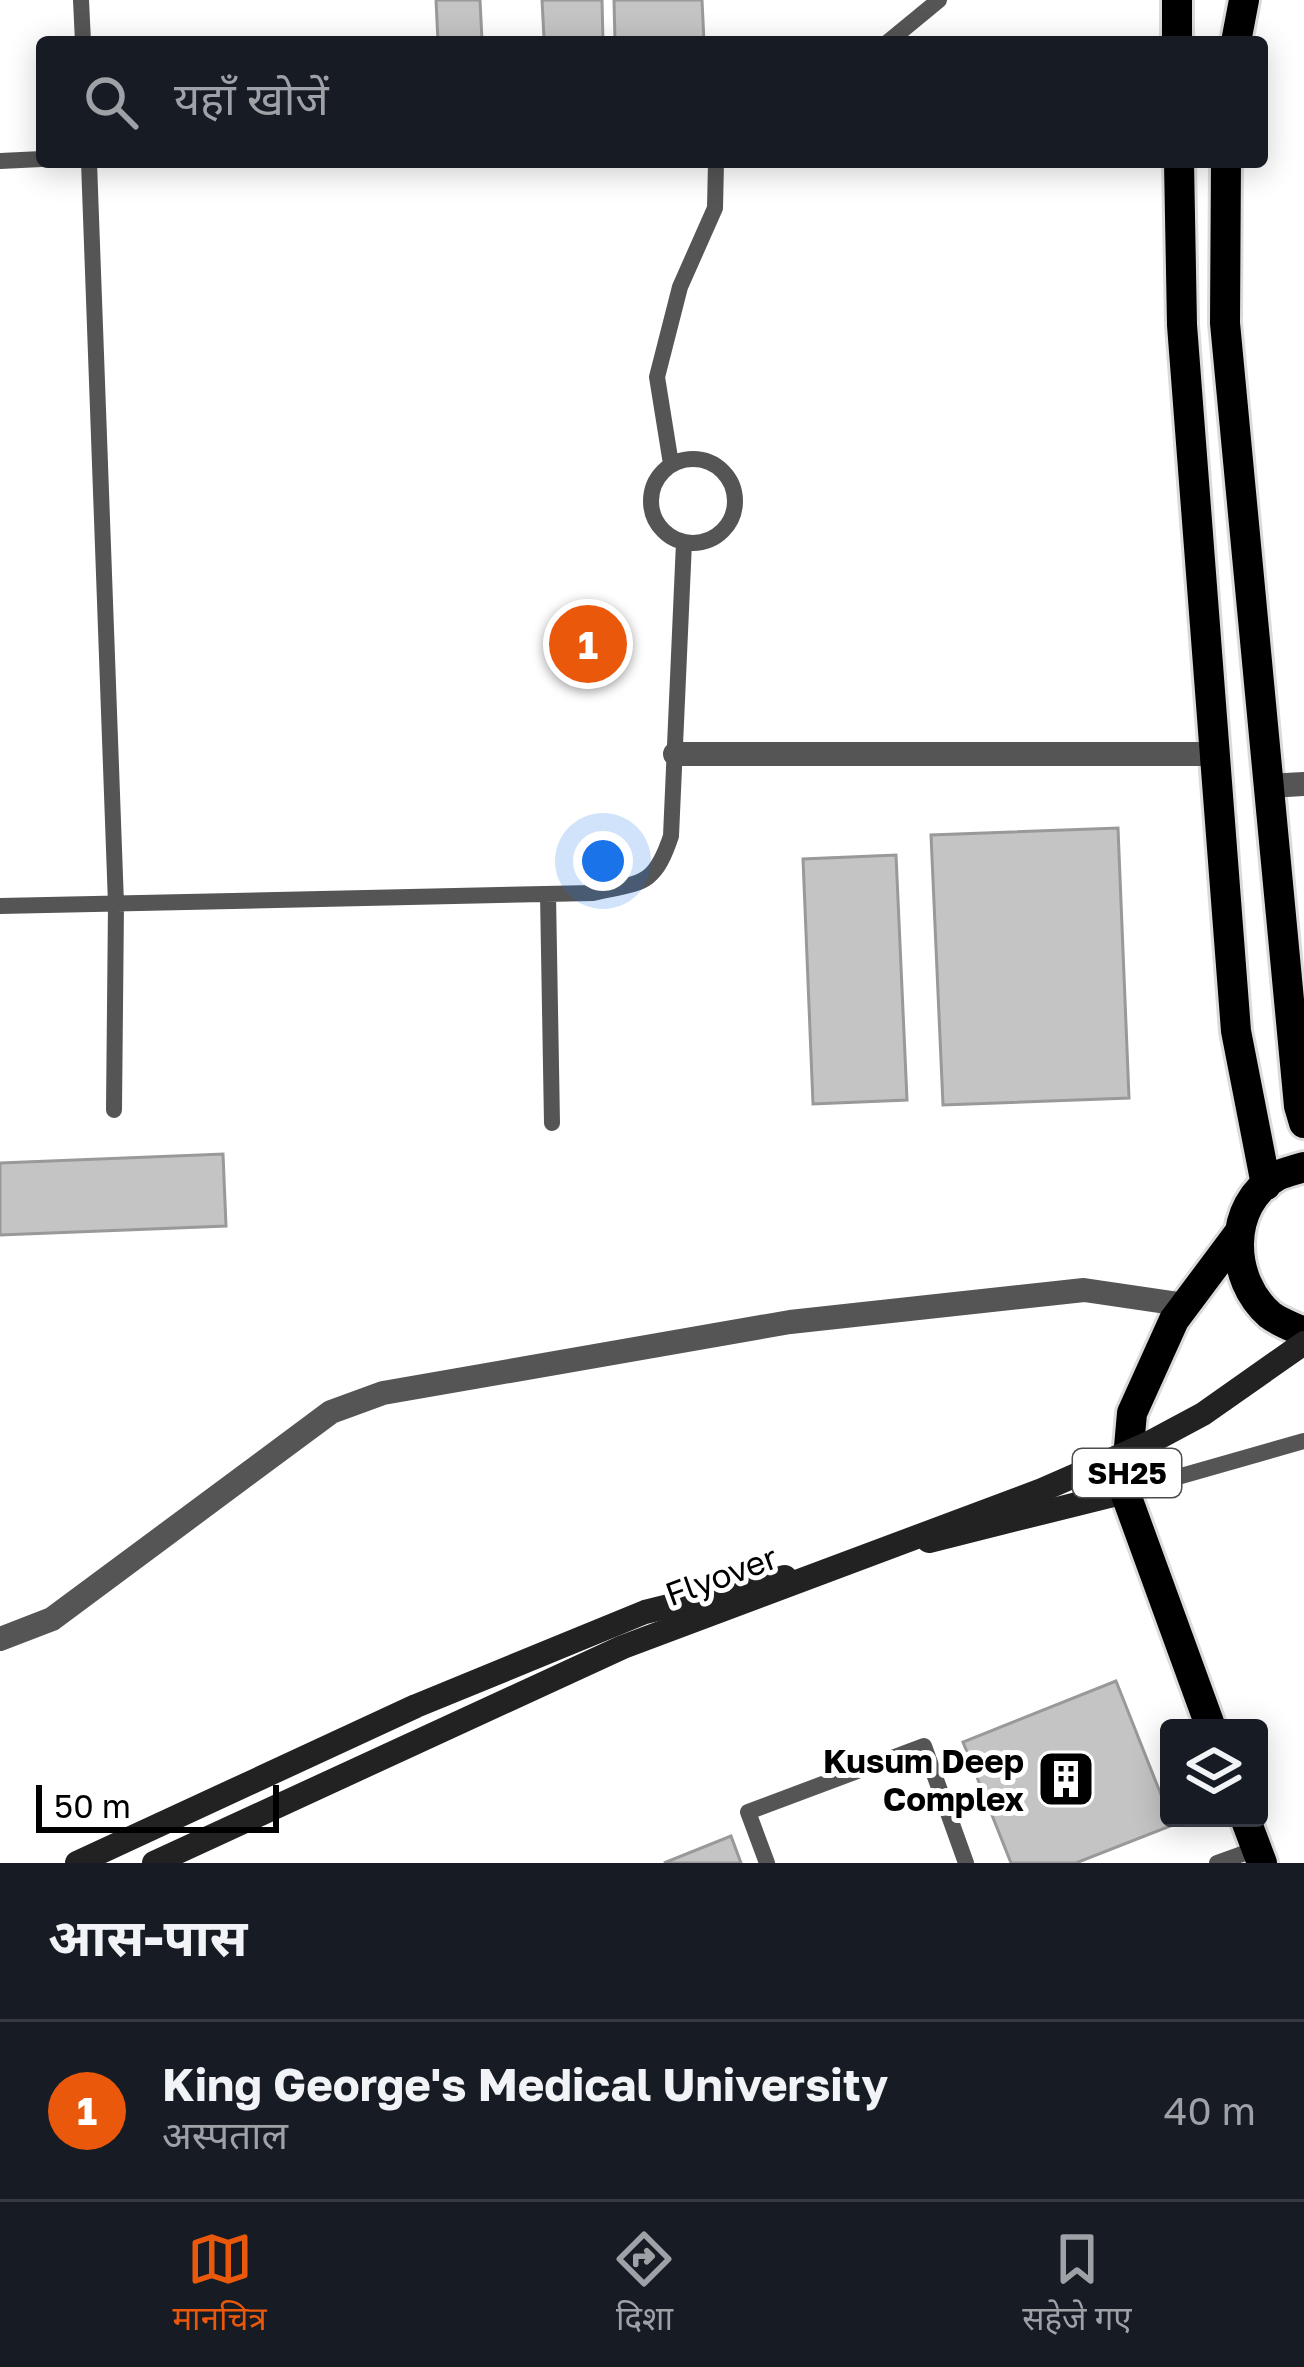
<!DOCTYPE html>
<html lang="hi">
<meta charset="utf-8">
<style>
:root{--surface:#171b24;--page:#20242c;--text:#f1f3f6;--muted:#9ea1a6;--line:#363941;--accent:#ea580c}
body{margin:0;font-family:"Golos Text","Noto Sans Devanagari",sans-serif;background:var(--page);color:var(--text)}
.controls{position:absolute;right:36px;bottom:36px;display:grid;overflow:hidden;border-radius:12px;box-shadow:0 6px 30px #0003}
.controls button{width:108px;height:108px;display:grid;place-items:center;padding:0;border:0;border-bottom:3px solid var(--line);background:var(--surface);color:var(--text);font:60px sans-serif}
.scale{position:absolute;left:36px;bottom:30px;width:243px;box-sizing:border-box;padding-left:12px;border:6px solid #000;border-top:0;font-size:33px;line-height:42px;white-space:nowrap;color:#000;-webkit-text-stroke:9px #fff;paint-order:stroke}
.you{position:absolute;left:603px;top:861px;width:42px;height:42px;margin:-30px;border:9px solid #fff;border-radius:50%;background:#1a73e8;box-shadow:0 0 0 18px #1a73e833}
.badge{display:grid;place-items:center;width:78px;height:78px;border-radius:50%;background:var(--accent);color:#fff;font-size:39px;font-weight:700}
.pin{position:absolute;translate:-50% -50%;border:6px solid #fff;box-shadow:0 3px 12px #0006}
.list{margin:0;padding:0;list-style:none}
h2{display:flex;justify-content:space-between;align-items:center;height:156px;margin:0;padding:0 48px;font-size:51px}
h2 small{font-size:39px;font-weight:400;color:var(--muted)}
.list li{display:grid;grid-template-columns:78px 1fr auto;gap:36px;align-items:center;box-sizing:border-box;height:180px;padding:0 48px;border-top:3px solid var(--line)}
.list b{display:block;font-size:45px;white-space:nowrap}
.list p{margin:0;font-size:39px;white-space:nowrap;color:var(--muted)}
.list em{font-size:39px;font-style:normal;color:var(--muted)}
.icon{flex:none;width:66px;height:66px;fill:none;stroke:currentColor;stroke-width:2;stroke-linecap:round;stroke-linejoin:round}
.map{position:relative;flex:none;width:1304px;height:1863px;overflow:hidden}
.search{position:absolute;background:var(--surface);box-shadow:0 6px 30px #0003;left:36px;right:36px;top:36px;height:132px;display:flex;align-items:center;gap:30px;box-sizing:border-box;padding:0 42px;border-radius:12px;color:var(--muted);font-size:45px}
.sheet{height:336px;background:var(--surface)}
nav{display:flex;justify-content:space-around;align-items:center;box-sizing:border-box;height:168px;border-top:3px solid var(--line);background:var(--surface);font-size:33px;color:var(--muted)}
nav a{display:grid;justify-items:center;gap:6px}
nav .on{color:var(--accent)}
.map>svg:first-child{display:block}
</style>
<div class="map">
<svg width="1304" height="1863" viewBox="0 0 1304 1863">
<rect width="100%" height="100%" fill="#fff"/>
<path fill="#c4c4c4" stroke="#999" stroke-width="3" d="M436,0H480L482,40L544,38L542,0H602L603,42H438Z
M614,0H702L704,42H615Z
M1118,828L1129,1098L943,1105L931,835Z
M896,855L907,1100L813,1104L803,859Z
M223,1154L226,1226L0,1235V1163Z
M1116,1681L1173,1825L1076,1863H1011L963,1742Z
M731,1836L741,1863H664Z"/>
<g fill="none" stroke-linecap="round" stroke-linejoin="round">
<defs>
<path id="primary" d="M1177,0V42
M1236,42L1244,0
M1179,162L1182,325L1236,1031L1266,1185
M1226,162L1225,323L1299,1106L1304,1123
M1304,1167C1295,1170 1285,1172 1277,1176C1226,1205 1229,1280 1270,1315C1279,1322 1293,1327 1304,1332
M1211,1728L1125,1492L1132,1413L1174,1320L1239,1233
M1245,1818L1262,1863"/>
</defs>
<use href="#primary" stroke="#dbdbdb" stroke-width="36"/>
<path stroke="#555" stroke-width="16" d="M81,0L83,42
M888,42L939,0
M0,161L42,159
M89,162L116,904L114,1110
M651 501a42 42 0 1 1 84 0a42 42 0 1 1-84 0Z
M671,464L657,377L680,287L715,208L716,162
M548,894L552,1123
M0,906L593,893C642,882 654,887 671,836L684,542
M1125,1492L1304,1441
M767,1863L748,1812L924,1746L966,1863
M1217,1863L1256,1849"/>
<path stroke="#555" stroke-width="24" d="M675,754H1215
M1268,786L1304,784
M0,1639L52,1619L331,1412L383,1393L790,1322L1084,1290L1186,1305"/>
<path stroke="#222" stroke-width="24" d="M929,1541L1125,1492
M77,1863L416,1706L645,1612L785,1577"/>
<use href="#primary" stroke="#000" stroke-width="30"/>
<path stroke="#222" stroke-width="24" d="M154,1863L623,1647L1042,1490L1147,1444L1203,1414L1304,1343"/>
</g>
<defs>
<symbol id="building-square" viewBox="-11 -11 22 22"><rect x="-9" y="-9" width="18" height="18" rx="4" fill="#000" stroke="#fff"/><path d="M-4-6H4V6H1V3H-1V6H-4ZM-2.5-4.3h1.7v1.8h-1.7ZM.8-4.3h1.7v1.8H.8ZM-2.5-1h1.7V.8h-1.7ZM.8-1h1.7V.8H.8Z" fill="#fff"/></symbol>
</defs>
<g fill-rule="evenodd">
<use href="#building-square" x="1033" y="1746" width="66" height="66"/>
</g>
<g text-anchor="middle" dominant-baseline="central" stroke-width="10" stroke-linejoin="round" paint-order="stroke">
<rect fill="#fff" stroke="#4c4c4c" stroke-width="3" x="1073" y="1449" width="108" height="48" rx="9"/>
<g font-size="30" font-weight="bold" fill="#000">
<text x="1127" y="1473">SH25</text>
</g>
<g font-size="33" fill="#000" stroke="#fff">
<text transform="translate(721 1575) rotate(-20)">Flyover</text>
</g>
<g font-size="33" font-weight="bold" fill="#000" stroke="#fff" text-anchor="end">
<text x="1024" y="1760">Kusum Deep<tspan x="1024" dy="38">Complex</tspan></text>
</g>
</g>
</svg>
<div class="controls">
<button><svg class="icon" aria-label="layers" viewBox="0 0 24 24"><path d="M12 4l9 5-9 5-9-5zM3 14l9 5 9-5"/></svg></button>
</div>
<div class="scale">50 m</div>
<div class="you"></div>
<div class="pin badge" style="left:588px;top:644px">1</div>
<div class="search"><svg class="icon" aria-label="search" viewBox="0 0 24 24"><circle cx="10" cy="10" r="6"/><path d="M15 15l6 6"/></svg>यहाँ खोजें</div>
</div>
<section class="sheet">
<h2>आस-पास<small></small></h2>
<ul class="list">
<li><span class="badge">1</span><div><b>King George's Medical University</b><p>अस्पताल</p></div><em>40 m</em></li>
</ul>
</section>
<nav>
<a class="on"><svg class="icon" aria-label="map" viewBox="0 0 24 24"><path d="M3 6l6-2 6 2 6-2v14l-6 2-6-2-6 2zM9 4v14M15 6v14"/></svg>मानचित्र</a>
<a><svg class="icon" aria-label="directions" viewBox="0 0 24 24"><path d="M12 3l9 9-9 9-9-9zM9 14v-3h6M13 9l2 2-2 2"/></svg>दिशा</a>
<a><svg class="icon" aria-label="saved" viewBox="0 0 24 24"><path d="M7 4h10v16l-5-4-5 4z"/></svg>सहेजे गए</a>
</nav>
